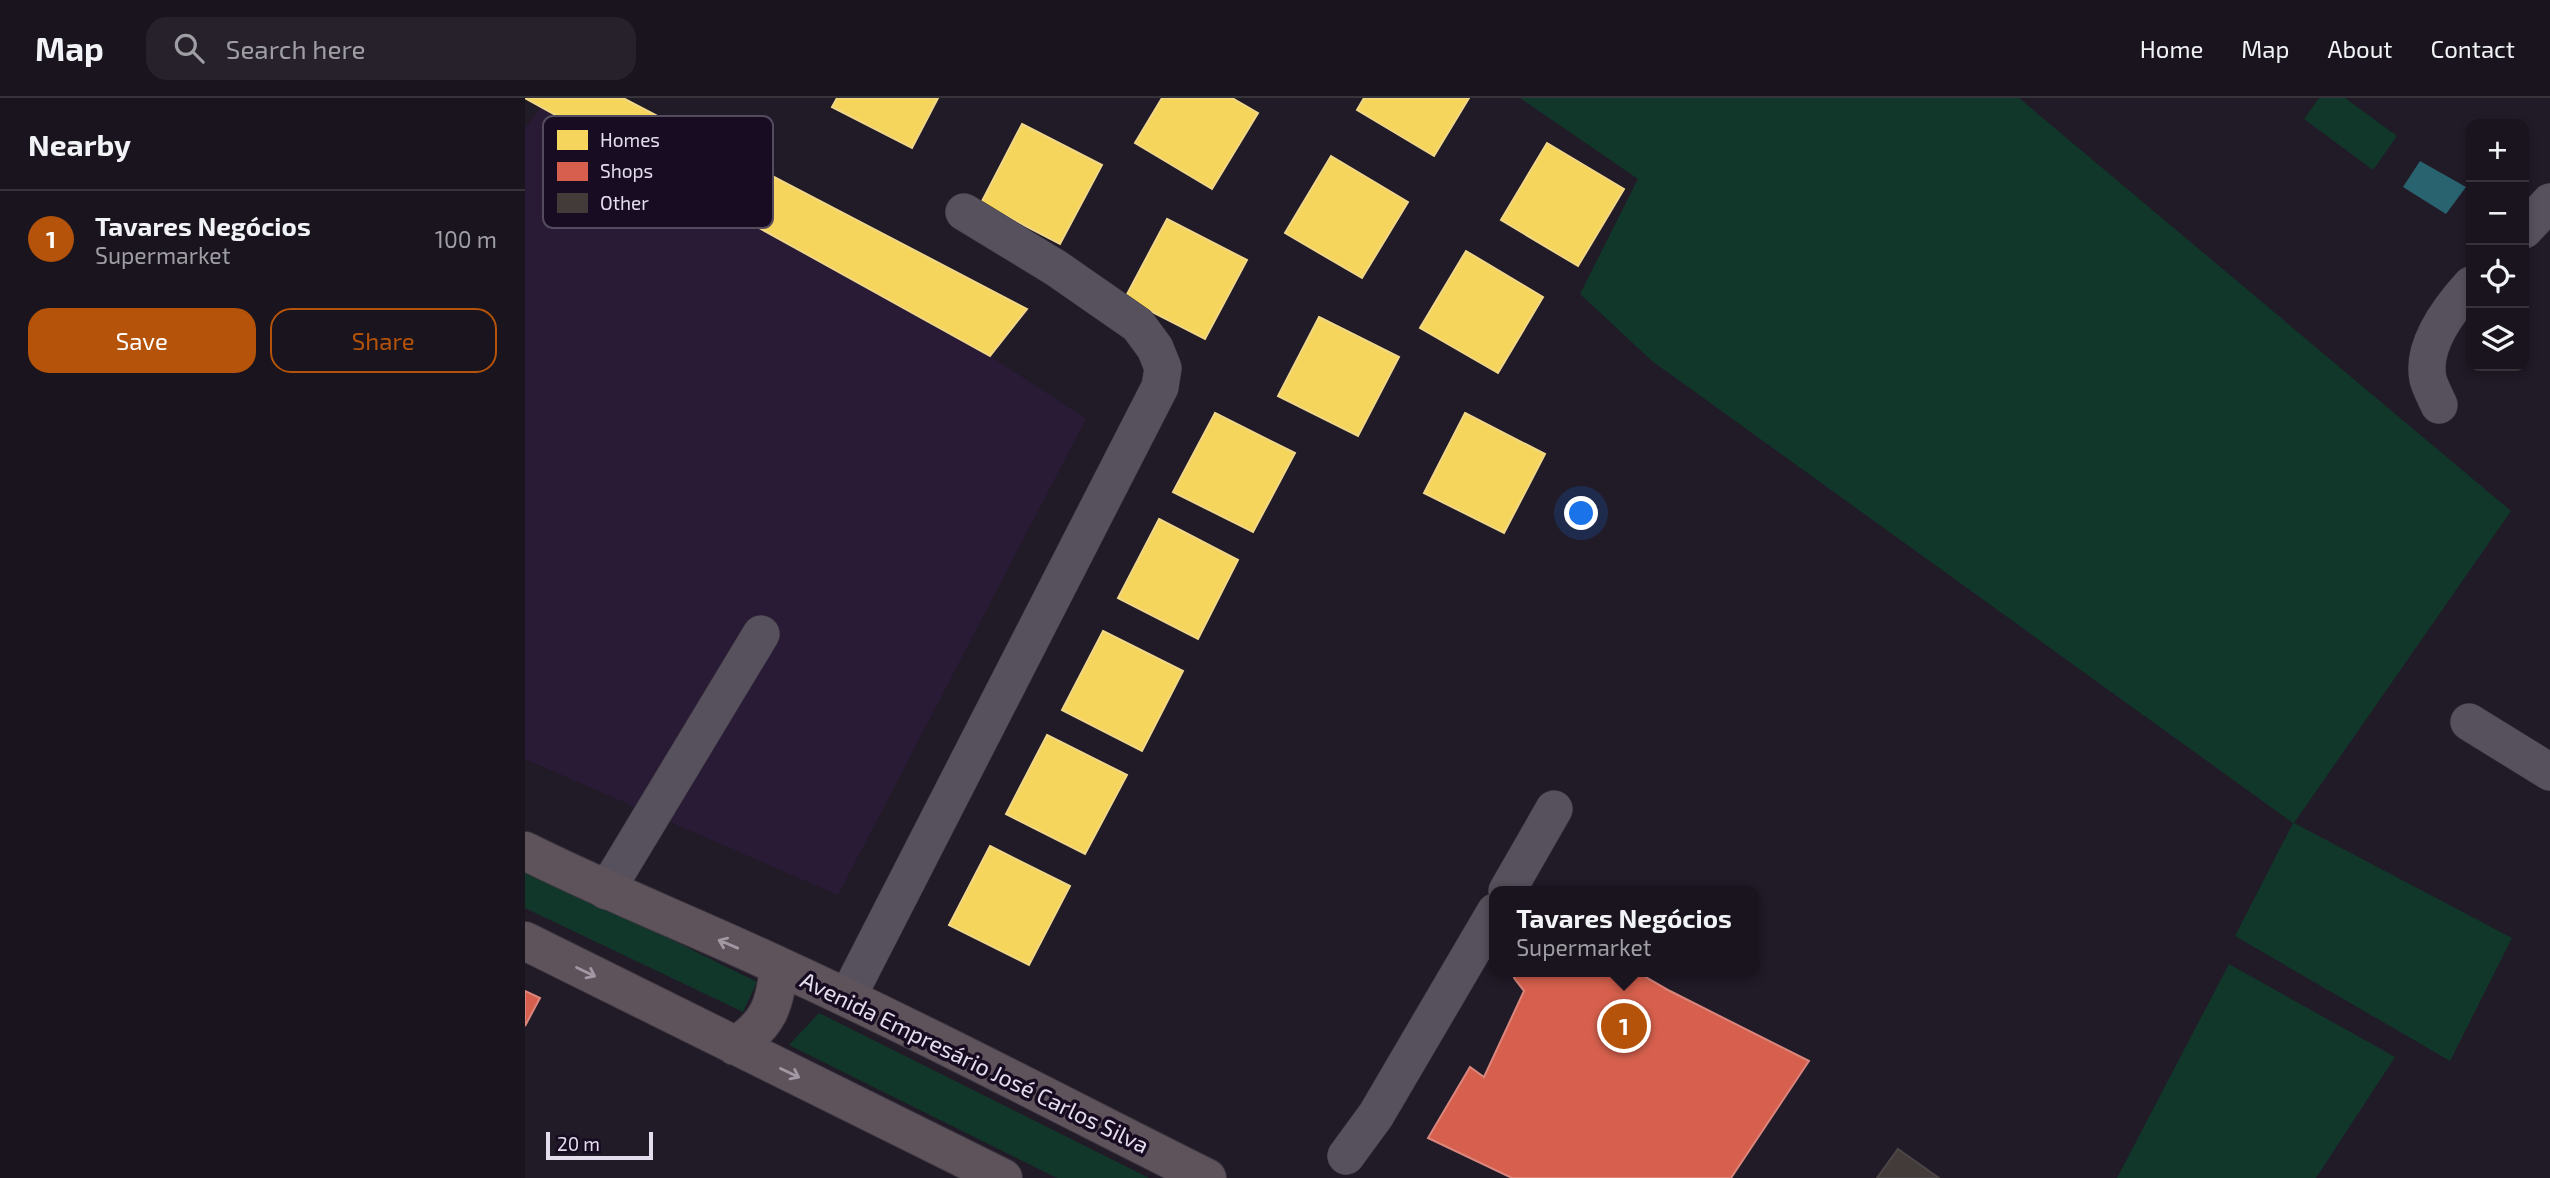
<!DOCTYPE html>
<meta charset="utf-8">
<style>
:root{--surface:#19141d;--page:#26212a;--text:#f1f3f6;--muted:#9f9ea4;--line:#37333b;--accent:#b45309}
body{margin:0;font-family:"Exo 2",sans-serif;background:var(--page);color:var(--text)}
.controls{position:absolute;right:21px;top:21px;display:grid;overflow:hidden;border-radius:14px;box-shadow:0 4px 10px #0003}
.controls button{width:63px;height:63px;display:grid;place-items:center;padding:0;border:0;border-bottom:2px solid var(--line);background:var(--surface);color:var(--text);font:35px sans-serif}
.scale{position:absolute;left:21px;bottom:18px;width:107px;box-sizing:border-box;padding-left:7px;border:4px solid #e4dded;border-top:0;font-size:19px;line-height:24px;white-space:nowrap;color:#e4dded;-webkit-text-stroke:5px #170c22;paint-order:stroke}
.you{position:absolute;left:1057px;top:416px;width:24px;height:24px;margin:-18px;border:5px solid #fff;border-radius:50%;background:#1a73e8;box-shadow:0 0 0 10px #1a73e833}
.badge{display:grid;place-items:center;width:46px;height:46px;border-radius:50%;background:var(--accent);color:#fff;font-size:23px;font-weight:700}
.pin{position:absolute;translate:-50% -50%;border:4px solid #fff;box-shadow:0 2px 7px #0006}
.popup{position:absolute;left:964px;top:788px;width:270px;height:91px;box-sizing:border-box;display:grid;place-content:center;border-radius:14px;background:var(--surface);filter:drop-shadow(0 2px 5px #0005);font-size:23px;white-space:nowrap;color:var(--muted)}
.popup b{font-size:26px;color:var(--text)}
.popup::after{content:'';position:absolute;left:50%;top:100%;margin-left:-14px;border:14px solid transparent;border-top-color:var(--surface)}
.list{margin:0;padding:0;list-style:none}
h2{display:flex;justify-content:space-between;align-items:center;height:91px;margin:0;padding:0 28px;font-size:30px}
h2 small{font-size:23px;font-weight:400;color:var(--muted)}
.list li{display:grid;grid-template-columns:46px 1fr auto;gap:21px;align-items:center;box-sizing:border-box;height:98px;padding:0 28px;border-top:2px solid var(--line)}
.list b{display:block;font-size:26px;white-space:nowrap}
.list p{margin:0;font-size:23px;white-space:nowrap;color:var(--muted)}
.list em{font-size:23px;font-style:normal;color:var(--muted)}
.actions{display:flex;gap:14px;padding:21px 28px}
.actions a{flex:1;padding:16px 0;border:2px solid var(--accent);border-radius:21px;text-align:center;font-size:24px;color:var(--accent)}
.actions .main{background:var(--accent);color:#fff}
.icon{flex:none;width:38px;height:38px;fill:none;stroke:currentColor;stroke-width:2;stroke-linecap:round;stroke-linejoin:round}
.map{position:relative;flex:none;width:2025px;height:1080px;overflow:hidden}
header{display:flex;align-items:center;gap:42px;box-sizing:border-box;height:98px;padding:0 35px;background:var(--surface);border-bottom:2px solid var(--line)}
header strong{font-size:33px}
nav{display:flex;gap:38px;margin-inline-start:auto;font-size:24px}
.search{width:490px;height:63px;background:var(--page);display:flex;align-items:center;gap:18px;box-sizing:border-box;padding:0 24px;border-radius:21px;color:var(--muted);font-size:26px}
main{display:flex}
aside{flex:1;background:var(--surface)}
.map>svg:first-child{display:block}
</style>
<header>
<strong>Map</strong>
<div class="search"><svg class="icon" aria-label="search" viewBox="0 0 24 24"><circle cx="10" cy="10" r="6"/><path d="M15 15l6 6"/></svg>Search here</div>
<nav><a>Home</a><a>Map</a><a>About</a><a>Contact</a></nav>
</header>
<main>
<aside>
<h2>Nearby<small></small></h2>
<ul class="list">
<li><span class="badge">1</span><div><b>Tavares Negócios</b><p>Supermarket</p></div><em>100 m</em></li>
</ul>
<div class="actions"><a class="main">Save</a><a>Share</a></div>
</aside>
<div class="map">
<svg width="2025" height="1080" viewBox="0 0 2025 1080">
<rect width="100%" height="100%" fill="#211a27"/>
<path fill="#291b36" d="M16,10L465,258L561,321L313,797L0,661V30Z"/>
<path fill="#11372a" d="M995,0H1494L1986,413L1769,725L1987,840L1925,963L1710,838L1768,725L1127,263L1055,196L1113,81Z
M1794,0H1820L1872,38L1848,72L1779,21Z
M0,769L232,884L218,914L0,810Z
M1704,866L1870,959L1791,1080H1592Z
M294,915L624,1080H532L264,947Z"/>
<path fill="#2a6370" d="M1895,63L1941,89L1921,116L1878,89Z"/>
<path fill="#f6d55c" stroke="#f1d788" stroke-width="2" d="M0,0H98L502,211L465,258Z
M312,0H413L387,50L307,9Z
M637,0H707L733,15L687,91L610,45Z
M839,0H944L909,58L832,12Z
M497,26L577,67L535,146L456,105Z
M1022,45L1099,91L1053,168L976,122Z
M806,58L883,104L837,180L760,135Z
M642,121L722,162L680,241L600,200Z
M941,153L1018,199L973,275L895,230Z
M794,219L874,259L833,338L753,298Z
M690,315L770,355L728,434L648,394Z
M940,315L1020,356L979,435L899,395Z
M634,421L713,462L673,541L593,500Z
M578,533L658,573L617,653L537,612Z
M522,637L602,677L560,756L481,716Z
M465,748L545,788L504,867L424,827Z"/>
<path fill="#d6604d" stroke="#da867d" stroke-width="2" d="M993,874H1112L1145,893L1284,963L1206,1080H987L903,1040L945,969L959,979L999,893L989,880Z
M0,893L15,900L0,928Z"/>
<path fill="#423b3a" stroke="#4c4647" stroke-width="2" d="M1373,1051L1414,1080H1352Z"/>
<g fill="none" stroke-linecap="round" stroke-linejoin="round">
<defs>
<path id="minor" d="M1999,132L2025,104
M1914,307C1910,298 1905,289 1903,281C1896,247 1925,210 1946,187
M1944,624L2025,674
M81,793L236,536
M982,793L1029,711
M322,900L635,289L638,270L630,250L613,227L531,170L439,114
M821,1058L851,1017L970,814"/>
<path id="major" d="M0,753C84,795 171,829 256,869C400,935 540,1009 682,1080
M0,843L478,1080
M210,948C244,926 250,907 254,868"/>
</defs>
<use href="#minor" stroke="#3a353f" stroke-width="38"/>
<use href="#major" stroke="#3a353f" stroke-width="40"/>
<use href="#minor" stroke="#56515c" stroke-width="37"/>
<use href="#major" stroke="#5f535b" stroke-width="38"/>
</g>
<defs><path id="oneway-shaft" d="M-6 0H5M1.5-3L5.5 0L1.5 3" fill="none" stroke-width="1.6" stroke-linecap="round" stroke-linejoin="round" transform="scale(1.75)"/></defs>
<g stroke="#a298a4">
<use href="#oneway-shaft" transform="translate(203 846) rotate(-157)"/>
<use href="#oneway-shaft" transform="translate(61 874) rotate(26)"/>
<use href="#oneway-shaft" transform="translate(265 975) rotate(26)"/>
</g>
<g text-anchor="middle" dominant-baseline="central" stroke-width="7" stroke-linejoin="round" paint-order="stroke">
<g font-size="23" fill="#e4dded" stroke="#170c22">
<text transform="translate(450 964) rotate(26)">Avenida Empresário José Carlos Silva</text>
</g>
</g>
<rect x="18" y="18" width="230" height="112" rx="10" fill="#170c22" stroke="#544b5f" stroke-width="2"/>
<rect x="32" y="32" width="31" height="20" fill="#f6d55c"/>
<rect x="32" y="64" width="31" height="19" fill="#d6604d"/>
<rect x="32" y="95" width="31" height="20" fill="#423b3a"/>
<g font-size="19" fill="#e4dded">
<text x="75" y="49">Homes</text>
<text x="75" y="80">Shops</text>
<text x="75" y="112">Other</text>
</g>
</svg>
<div class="controls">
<button>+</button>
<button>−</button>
<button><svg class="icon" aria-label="locate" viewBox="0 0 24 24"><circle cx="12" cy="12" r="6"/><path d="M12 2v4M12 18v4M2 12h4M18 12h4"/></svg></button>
<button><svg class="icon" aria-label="layers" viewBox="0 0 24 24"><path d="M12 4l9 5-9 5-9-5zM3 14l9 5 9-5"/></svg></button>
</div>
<div class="scale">20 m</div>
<div class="you"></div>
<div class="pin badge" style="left:1099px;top:928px">1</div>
<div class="popup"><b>Tavares Negócios</b>Supermarket</div>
</div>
</main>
